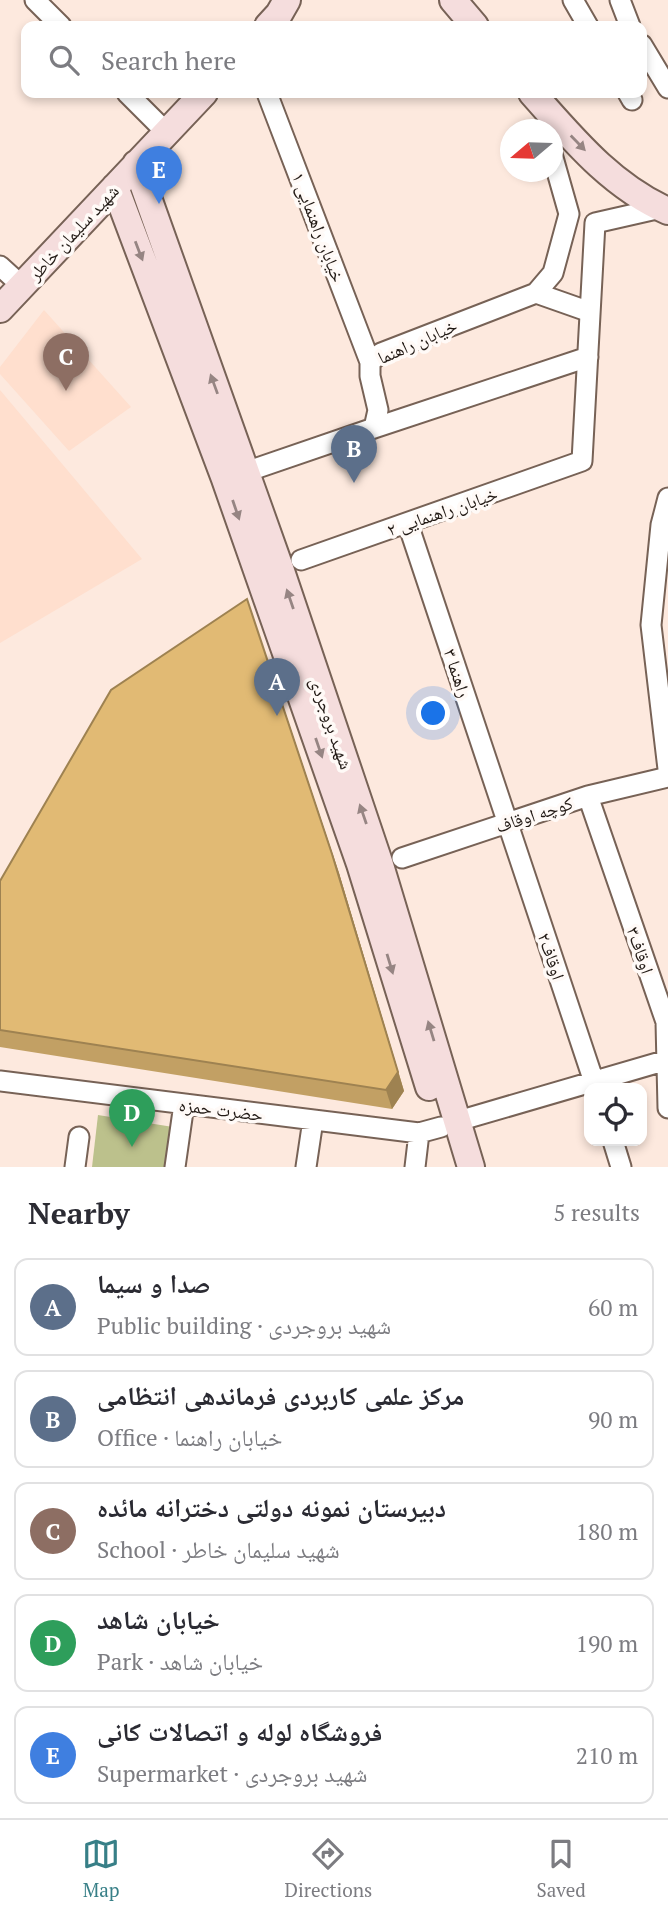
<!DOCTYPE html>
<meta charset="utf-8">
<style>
:root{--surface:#fff;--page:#f7f7f7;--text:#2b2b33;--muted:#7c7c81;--line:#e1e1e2;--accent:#377f87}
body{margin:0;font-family:"PT Serif","Noto Naskh Arabic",serif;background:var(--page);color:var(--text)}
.controls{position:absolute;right:21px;bottom:21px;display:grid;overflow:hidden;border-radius:14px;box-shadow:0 4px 10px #0003}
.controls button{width:63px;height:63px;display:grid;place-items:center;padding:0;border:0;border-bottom:2px solid var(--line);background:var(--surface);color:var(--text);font:35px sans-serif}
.compass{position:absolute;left:500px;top:119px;width:63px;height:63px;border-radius:50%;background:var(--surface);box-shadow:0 4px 10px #0003;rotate:251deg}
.you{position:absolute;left:434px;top:714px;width:24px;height:24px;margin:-18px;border:5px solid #fff;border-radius:50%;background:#1a73e8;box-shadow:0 0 0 10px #1a73e833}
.badge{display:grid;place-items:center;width:46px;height:46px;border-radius:50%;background:var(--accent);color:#fff;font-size:23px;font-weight:700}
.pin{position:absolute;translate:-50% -58px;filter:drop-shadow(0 2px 4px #0008)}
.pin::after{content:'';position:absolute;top:37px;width:24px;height:21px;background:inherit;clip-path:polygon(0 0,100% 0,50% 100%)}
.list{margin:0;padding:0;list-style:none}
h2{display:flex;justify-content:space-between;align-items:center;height:91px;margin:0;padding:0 28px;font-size:30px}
h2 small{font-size:23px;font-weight:400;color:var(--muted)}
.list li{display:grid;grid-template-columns:46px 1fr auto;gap:21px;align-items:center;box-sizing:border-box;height:98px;margin:0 14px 14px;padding:0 14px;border:2px solid var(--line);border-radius:14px}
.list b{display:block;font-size:26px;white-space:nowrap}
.list p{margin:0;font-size:23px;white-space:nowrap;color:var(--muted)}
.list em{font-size:23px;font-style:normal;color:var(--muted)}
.icon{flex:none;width:38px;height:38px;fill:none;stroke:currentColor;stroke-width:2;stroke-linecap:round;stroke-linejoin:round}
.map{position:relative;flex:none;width:668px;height:1167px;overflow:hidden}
.search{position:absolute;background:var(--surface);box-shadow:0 4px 10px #0003;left:21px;right:21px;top:21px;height:77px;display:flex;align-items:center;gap:18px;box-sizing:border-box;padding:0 24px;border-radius:14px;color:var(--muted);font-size:26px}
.sheet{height:651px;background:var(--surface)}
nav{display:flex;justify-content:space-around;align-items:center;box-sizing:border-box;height:98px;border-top:2px solid var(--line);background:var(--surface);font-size:19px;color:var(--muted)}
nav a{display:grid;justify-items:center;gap:4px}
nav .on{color:var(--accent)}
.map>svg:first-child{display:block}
</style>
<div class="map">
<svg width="668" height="1167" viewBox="0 0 668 1167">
<rect width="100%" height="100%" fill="#fde9de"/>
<path fill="#ffdfce" d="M44,310L131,407L69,451L0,374V367Z
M0,390L142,559L0,643Z"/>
<path fill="#bcc18c" d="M98,1115L173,1127L167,1167H92Z"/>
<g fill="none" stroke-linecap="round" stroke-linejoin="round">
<defs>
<path id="street" d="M35,0L61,26
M573,0L588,26
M620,0L630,26
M642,45L668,88
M127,93L166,132
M267,93L370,362
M628,93L632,100
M0,266L22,286
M536,293L590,312
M374,428L588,357
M234,476L374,428L378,410L370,376V362L381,353L536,293L553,273L569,214L552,154
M668,498L661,525L651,625L668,769
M408,524L596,1088
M301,560L582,461L595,223L661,208
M588,796L666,1022L668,1108
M402,858L588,796L668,777
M0,1081L419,1133L441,1127
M458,1121L667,1060
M613,1141L621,1167
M75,1167L79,1137
M175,1167L184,1104
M306,1167L313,1120
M415,1167L419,1133"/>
<path id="secondary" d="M453,0L475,26
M268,26L279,14L287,0
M532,93C572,138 611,186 668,211
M136,164L280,568L380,865L471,1167
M115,187L225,479L360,864L429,1087
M0,309L204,93"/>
</defs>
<use href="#street" stroke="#776256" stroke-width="23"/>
<use href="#secondary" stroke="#776256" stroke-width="30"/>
<use href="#street" stroke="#fff" stroke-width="19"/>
<use href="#secondary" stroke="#f5dddd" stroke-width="26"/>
</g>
<path fill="#c2a064" d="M253,617L339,873L404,1091L392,1109L0,1047V881Z"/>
<path fill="#9e8251" d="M247,599L339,873L404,1091L392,1109L386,1090Z"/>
<path fill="#e1ba74" stroke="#9e8251" stroke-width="2" d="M247,599L332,854L398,1072L386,1090L0,1030V881L111,690Z"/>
<defs><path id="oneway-solid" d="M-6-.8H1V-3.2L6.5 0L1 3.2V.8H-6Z" transform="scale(1.75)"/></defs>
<g fill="#968583">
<use href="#oneway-solid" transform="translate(578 143) rotate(46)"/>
<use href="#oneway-solid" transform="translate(139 251) rotate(69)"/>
<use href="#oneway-solid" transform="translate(214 384) rotate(-110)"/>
<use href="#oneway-solid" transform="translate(236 510) rotate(71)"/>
<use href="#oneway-solid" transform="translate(290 599) rotate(-109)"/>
<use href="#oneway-solid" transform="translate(319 748) rotate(71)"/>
<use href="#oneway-solid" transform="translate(363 814) rotate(-109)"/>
<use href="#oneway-solid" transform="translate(390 964) rotate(73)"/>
<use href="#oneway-solid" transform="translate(431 1031) rotate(-107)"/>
</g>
<g text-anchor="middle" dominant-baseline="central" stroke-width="7" stroke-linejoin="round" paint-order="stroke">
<g font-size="18" fill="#221a15" stroke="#fffaf7">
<text transform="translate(319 227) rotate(69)">خیابان راهنمایی ۱</text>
<text transform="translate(73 232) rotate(-47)">شهید سلیمان خاطر</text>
<text transform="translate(417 341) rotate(-24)">خیابان راهنما</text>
<text transform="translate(442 511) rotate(-19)">خیابان راهنمایی ۲</text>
<text transform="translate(458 673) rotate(72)">راهنما ۳</text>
<text transform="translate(332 723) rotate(71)">شهید بروجردی</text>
<text transform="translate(534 814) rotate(-18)">کوچه اوقاف</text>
<text transform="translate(641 950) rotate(71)">اوقاف۳</text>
<text transform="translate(552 956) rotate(71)">اوقاف۲</text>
<text transform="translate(221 1109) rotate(7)">حضرت حمزه</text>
</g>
</g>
</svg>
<div class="controls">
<button><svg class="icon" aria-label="locate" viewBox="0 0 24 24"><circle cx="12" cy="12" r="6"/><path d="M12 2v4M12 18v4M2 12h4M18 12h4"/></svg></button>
</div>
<svg class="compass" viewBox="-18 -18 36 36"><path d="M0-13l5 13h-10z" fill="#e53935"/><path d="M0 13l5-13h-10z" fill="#7c7c81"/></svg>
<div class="you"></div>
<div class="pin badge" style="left:277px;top:716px;background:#5c6f8a">A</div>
<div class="pin badge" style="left:354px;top:483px;background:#5c6f8a">B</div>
<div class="pin badge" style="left:66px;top:391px;background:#8d6e63">C</div>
<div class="pin badge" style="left:132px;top:1147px;background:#2e9e5b">D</div>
<div class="pin badge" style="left:159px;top:204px;background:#3f7fe0">E</div>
<div class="search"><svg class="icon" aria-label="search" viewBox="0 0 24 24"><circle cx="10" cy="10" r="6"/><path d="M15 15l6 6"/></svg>Search here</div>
</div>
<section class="sheet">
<h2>Nearby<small>5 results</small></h2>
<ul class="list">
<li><span class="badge" style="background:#5c6f8a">A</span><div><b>صدا و سیما</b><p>Public building · شهید بروجردی</p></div><em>60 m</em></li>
<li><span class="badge" style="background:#5c6f8a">B</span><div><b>مرکز علمی کاربردی فرماندهی انتظامی</b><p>Office · خیابان راهنما</p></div><em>90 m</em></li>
<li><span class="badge" style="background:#8d6e63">C</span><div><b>دبیرستان نمونه دولتی دخترانه مائده</b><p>School · شهید سلیمان خاطر</p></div><em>180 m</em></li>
<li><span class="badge" style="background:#2e9e5b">D</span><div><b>خیابان شاهد</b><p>Park · خیابان شاهد</p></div><em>190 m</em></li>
<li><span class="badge" style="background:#3f7fe0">E</span><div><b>فروشگاه لوله و اتصالات کانی</b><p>Supermarket · شهید بروجردی</p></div><em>210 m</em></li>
</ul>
</section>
<nav>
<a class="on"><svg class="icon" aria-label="map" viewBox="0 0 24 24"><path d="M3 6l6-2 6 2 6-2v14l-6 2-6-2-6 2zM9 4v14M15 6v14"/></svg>Map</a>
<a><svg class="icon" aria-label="directions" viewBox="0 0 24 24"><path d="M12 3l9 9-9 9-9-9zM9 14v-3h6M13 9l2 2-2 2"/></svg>Directions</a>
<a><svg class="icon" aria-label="saved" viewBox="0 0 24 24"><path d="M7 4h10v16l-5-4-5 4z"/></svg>Saved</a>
</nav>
